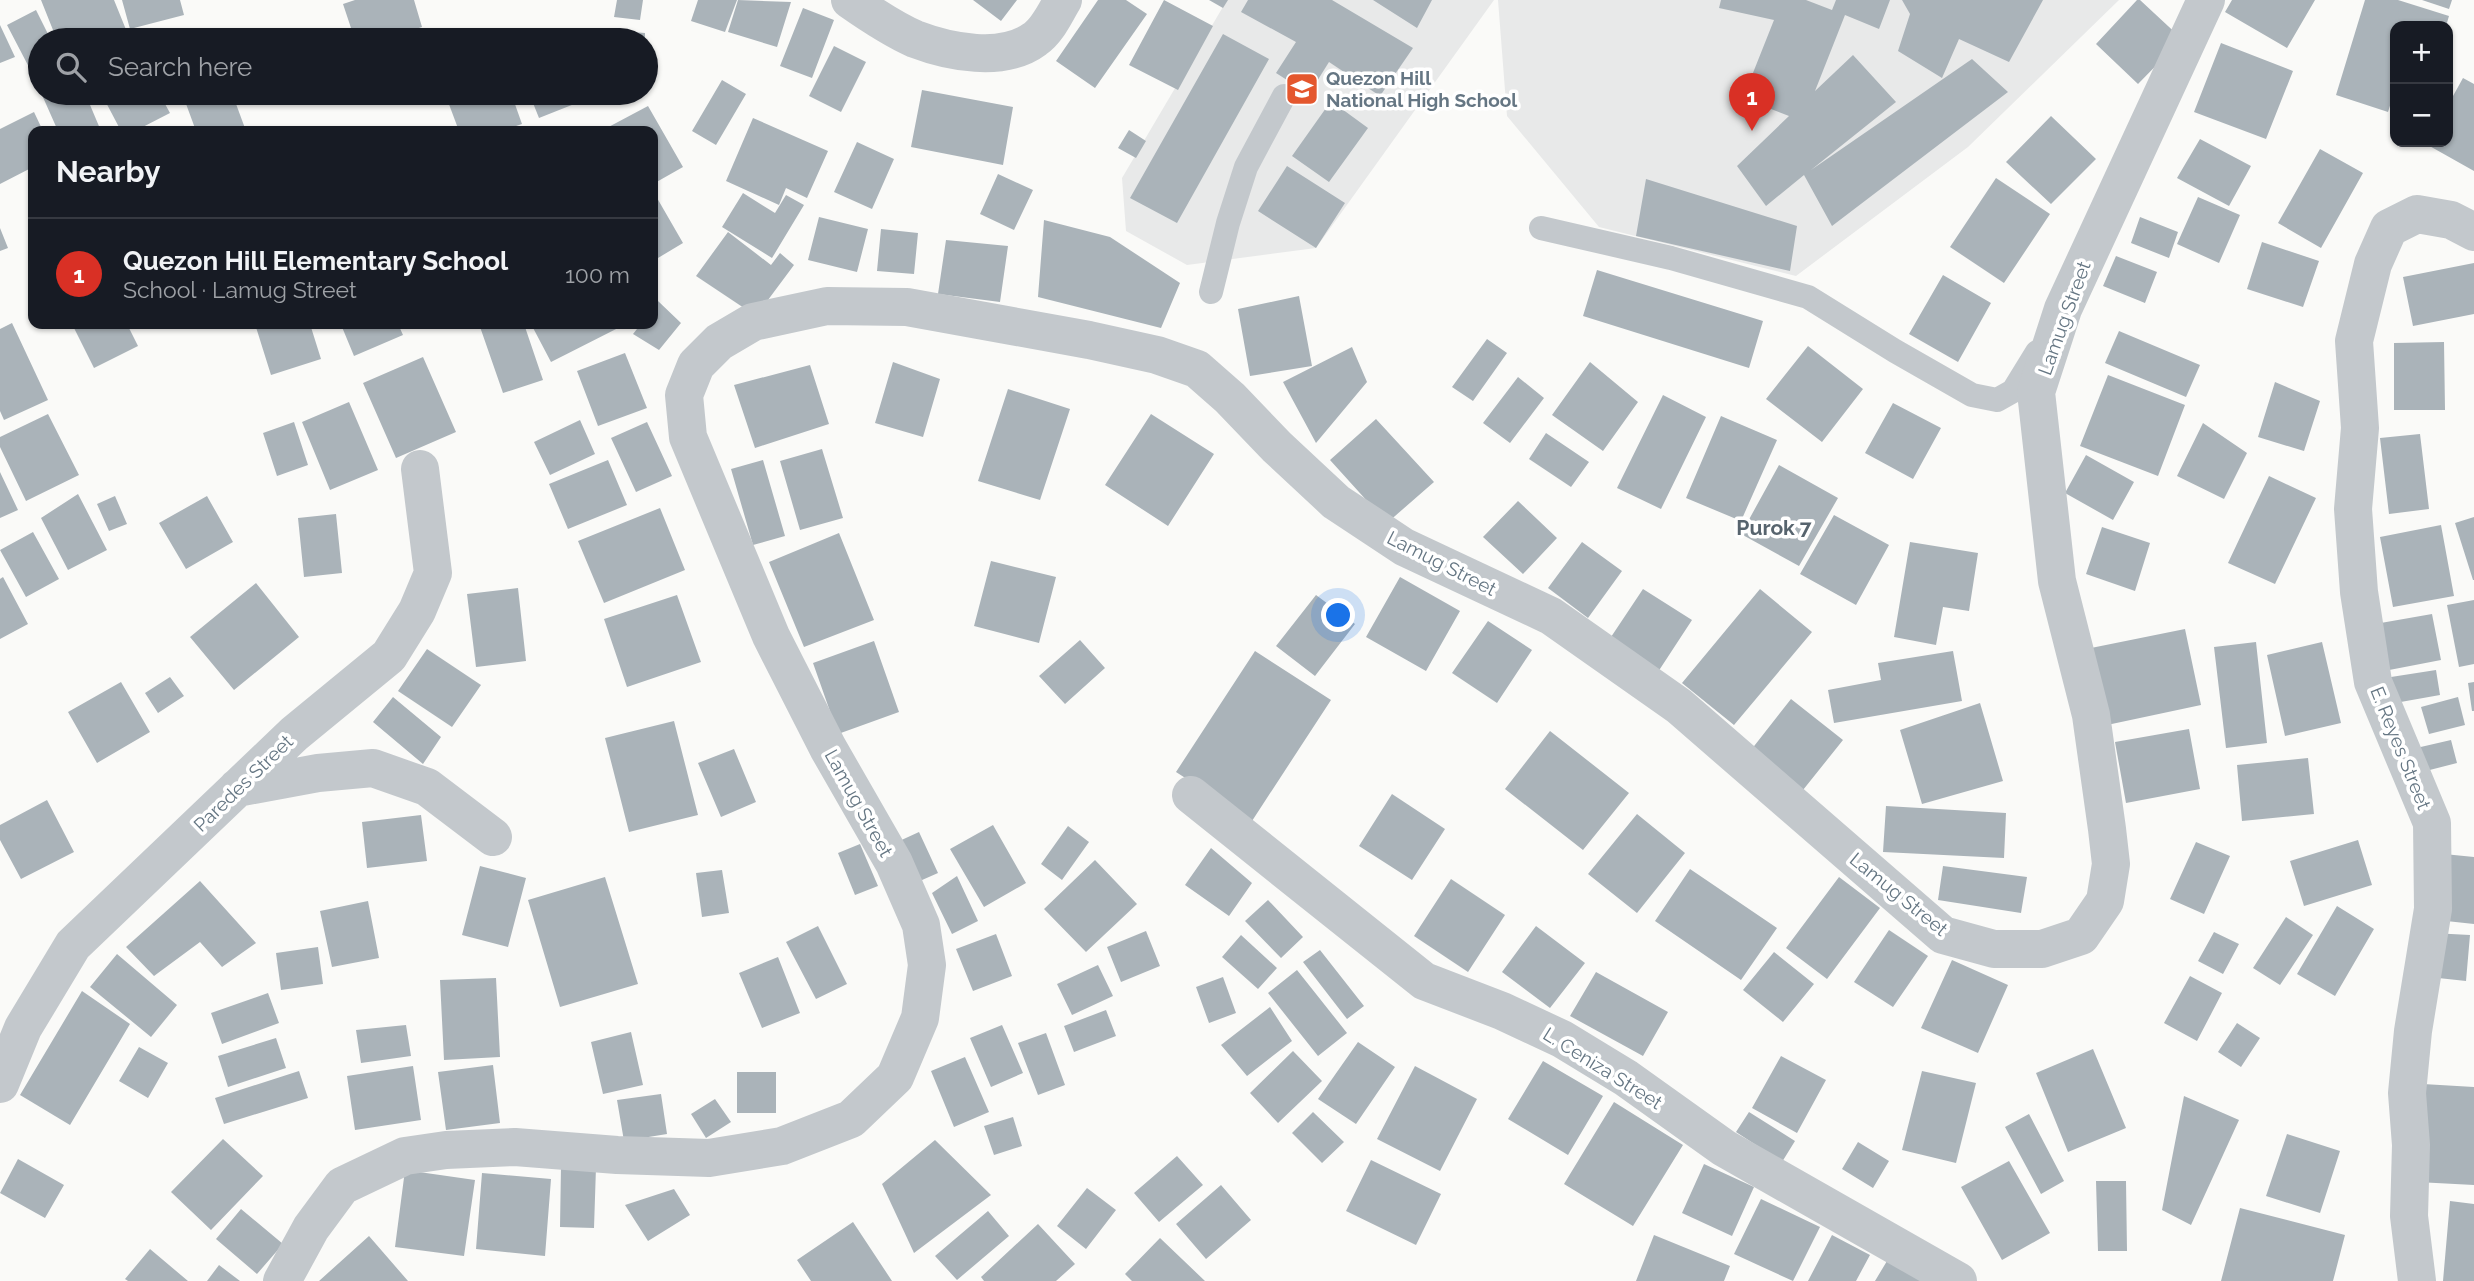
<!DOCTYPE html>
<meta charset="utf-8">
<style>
:root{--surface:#171b24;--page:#242831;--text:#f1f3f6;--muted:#9ea1a6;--line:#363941;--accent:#d93025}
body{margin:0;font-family:Raleway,sans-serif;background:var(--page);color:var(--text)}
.controls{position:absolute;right:21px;top:21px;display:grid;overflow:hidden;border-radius:14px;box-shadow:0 2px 5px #0004}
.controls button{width:63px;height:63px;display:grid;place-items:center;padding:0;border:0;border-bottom:2px solid var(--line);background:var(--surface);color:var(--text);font:35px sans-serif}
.you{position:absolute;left:1339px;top:616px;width:24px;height:24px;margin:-18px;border:5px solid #fff;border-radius:50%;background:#1a73e8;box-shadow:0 0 0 10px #1a73e833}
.badge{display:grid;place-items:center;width:46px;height:46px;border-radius:50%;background:var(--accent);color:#fff;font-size:23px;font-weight:700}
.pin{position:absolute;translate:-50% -58px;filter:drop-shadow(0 2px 4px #0008)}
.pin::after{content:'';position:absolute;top:37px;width:24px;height:21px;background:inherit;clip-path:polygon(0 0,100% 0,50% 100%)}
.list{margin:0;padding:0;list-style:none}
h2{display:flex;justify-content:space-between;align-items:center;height:91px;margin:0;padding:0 28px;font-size:30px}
h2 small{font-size:23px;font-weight:400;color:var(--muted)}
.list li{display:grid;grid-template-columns:46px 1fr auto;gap:21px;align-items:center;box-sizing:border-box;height:112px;padding:0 28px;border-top:2px solid var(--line)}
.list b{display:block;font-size:26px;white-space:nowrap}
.list p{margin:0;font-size:23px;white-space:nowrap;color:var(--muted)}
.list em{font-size:23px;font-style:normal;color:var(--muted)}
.icon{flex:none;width:38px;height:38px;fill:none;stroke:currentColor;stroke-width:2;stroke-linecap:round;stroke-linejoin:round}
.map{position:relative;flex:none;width:2474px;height:1281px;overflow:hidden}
.search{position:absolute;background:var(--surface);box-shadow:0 2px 5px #0004;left:28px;top:28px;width:630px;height:77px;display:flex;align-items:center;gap:18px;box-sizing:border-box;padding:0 24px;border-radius:38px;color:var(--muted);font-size:26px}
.panel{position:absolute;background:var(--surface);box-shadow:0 2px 5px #0004;left:28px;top:126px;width:630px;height:203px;border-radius:14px}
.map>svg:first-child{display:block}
</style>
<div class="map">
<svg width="2474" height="1281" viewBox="0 0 2474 1281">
<rect width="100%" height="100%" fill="#fafaf8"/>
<path fill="#e8e9e9" d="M1227,0H1494L1316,248L1187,265L1126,231L1122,178Z
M1498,0H2119L1968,147L1796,276L1599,227L1507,116Z"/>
<path fill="#aab3b9" d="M41,0H114L129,37L121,40H57Z
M122,0H180L184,15L130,29Z
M355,0H414L422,27L380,40H355L343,4Z
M617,0H643L640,20L614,17Z
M698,0H737L725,32L691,21Z
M738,0L791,2L777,47L728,32Z
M973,0H1017L1001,21Z
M1098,0H1126L1147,14L1095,88L1056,61Z
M1164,0L1213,26L1178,90L1129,65Z
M1209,0H1228L1223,8Z
M1248,0H1332L1413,48L1380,96L1329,62L1309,94L1276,73L1296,42L1241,12Z
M1373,0H1432L1417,28Z
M1721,0H1806L1832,10L1836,0H1890L1879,29L1845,15L1815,91L1853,55L1896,102L1811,170L1972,59L2008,92L1832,226L1804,175L1766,206L1737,166L1789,116L1743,98L1774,20L1719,8Z
M1902,0H2043L2009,62L1959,39L1942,78L1898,51L1910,14Z
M2137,0H2140L2182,39L2138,84L2096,44Z
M2232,0H2315L2287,48L2225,12Z
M2365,0H2398L2449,16L2446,26H2395V90L2388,112L2336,95Z
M2422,0H2452L2449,9Z
M803,8L834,20L812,78L780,66Z
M36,10L51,40H40V69L32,73L7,25Z
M0,25L15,57L0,63Z
M605,30L645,33V40H605Z
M1223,34L1269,59L1177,223L1130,198Z
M2221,43L2293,71L2266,139L2194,112Z
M834,46L866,62L841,112L809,96Z
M2463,78L2474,84V171L2426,144L2427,142H2448V105Z
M722,80L746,94L716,145L692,131Z
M922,90L1013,107L1003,165L911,147Z
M47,93H85L101,131H58L42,95Z
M101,93H159L170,113L135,131H121Z
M182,93H232L246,131H196Z
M280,93H302L284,101Z
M429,93H449L435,101Z
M464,93H511L522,124L501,131H459L447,99Z
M529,93H602L539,118Z
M1331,101L1368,128L1329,182L1292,156Z
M648,106L683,167L653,184V131H601Z
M34,112L43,131H33V167L0,184V129Z
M2051,116L2096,159L2051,204L2006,162Z
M753,118L828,151L807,198L786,188L779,205L726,181Z
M1129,130L1146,141L1136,158L1118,148Z
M2200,139L2251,166L2229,206L2177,178Z
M857,142L894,159L872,209L834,192Z
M2320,149L2363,173L2321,248L2278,223Z
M1287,166L1345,203L1316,248L1258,211Z
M998,174L1033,190L1014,230L980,214Z
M1996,178L2050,214L2004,283L1950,247Z
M1646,179L1797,226L1790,271L1636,236Z
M653,191L683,243L653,261Z
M743,193L775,213L786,195L804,205L772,258L722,227Z
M2198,197L2240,215L2219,263L2177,244Z
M819,217L868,229L857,272L808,260Z
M2140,217L2178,232L2169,258L2131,243Z
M1044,220L1110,237L1180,283L1161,328L1038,297Z
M0,228L8,248L0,251Z
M881,229L918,233L914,274L877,271Z
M728,232L771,265L780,253L794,265L756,316L696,276Z
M946,240L1008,246L1000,302L938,294Z
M2262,242L2319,261L2303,307L2247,289Z
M2116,256L2157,272L2145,303L2103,286Z
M2474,263V314L2413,326L2403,277Z
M1597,270L1763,321L1749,368L1583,316Z
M1943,275L1991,303L1958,362L1909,334Z
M1299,296L1312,366L1250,376L1238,309Z
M658,301L681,323L659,350L633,334L641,324H653V308Z
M12,323L48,400L4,420L0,411V329Z
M72,324H127L138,346L94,368Z
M255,324H310L321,359L271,375Z
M350,324H398L403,335L354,356L342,327Z
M479,324H524L543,380L503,393Z
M531,324H626L551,362Z
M2119,331L2200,365L2186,397L2105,363Z
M1487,339L1507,353L1473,401L1452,387Z
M2444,342L2445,410H2394V343Z
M1808,346L1863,389L1822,442L1766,399Z
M1352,347L1367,382L1316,443L1283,382Z
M625,353L647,408L598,426L577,371Z
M423,357L456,432L396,458L363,383Z
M893,362L940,379L923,437L875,423Z
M1590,362L1638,402L1603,451L1552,415Z
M810,365L829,424L755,448L734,385Z
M2108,375L2185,405L2158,476L2080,446Z
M1518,377L1544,398L1510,443L1483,423Z
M2275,382L2320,401L2304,451L2258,437Z
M1008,389L1070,409L1040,500L978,481Z
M1663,395L1706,417L1661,509L1617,488Z
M349,402L378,470L330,490L302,422Z
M1893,403L1941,428L1913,479L1865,453Z
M48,414L79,475L26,501L0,447V437Z
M1151,414L1214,454L1168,526L1105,485Z
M1721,416L1777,440L1741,521L1686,498Z
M1376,419L1434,482L1387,523L1330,460Z
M580,420L595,454L550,475L534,442Z
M294,422L308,465L277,476L263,433Z
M647,422L672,476L636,492L611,438Z
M2203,423L2247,453L2224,499L2177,476Z
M1546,433L1589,462L1571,487L1529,459Z
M2420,434L2429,509L2389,514L2380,438Z
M822,449L843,518L800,530L780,461Z
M2086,455L2134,482L2113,520L2065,493Z
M608,460L627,505L568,529L549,484Z
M763,460L785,536L753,545L731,469Z
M1779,465L1838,498L1799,566L1741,534Z
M0,472L18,510L0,518Z
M2269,476L2316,498L2275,584L2228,563Z
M78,494L107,550L68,570L41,518Z
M115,496L127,524L109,531L97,504Z
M207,496L233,542L186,569L159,523Z
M1518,501L1557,538L1523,574L1483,537Z
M660,508L685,570L604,603L578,541Z
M336,514L342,573L304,577L298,518Z
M1834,515L1889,545L1856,605L1800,574Z
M2474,517V580H2473L2455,523Z
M2441,525L2454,596L2393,607L2380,537Z
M2102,527L2150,543L2135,591L2086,574Z
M33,532L59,579L26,597L0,550Z
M839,533L874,620L804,647L769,562Z
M1582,542L1622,571L1588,618L1548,588Z
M1910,542L1978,553L1969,611L1943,607L1936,645L1894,637Z
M991,561L1056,577L1039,643L974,626Z
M3,577L28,624L0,639V579Z
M1400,577L1460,611L1426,671L1366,637Z
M256,583L299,637L234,690L190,637Z
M518,588L526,661L476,667L467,594Z
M1643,589L1692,620L1656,675L1607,643Z
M1760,589L1812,632L1734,725L1682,683Z
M677,595L701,662L627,687L604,619Z
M1316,595L1355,624L1315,676L1276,646Z
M2474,600V664L2459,667L2447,605Z
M2432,614L2441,660L2384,671L2375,624Z
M1488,621L1532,650L1497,703L1452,673Z
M2185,629L2201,705L2107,725L2091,648Z
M1080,640L1105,668L1065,704L1039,676Z
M874,641L899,712L838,734L813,663Z
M2256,642L2267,743L2226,748L2214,647Z
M2322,642L2341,723L2285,736L2267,655Z
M427,649L481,685L452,727L398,691Z
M1255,651L1331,700L1252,821L1176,772Z
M1953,651L1962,701L1834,723L1828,690L1881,680L1878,663Z
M2436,670L2440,695L2395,703L2391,677Z
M170,677L184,696L158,713L145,693Z
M121,682L150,732L97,763L68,712Z
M2474,682V711H2472L2468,683Z
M393,697L441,737L423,764L373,722Z
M2458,697L2465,725L2429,734L2421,707Z
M1791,699L1843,740L1803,790L1751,750Z
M1980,703L2003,781L1922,804L1900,730Z
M674,721L698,815L629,832L605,738Z
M2189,729L2200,789L2126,803L2115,742Z
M1550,731L1629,793L1583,850L1505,789Z
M2451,740L2457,763L2418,773L2412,749Z
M734,749L756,802L721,817L698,763Z
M2308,758L2314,814L2242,821L2237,765Z
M1392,794L1445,829L1412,880L1359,846Z
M47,800L74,852L21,879L0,840V825Z
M1886,806L2006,813L2004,858L1883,852Z
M1637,814L1685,853L1637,913L1588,874Z
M421,815L427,861L367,868L362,822Z
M993,825L1026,883L984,907L950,849Z
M1068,826L1089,842L1062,880L1041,864Z
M919,832L938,873L913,884L895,843Z
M2358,840L2372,885L2304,906L2290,861Z
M2196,842L2230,856L2204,914L2170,899Z
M860,844L878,886L855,895L838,853Z
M1211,848L1252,883L1229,916L1185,885Z
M2444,854L2474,857V924L2437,920Z
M1095,860L1137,904L1086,952L1044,909Z
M480,866L526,878L508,947L462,935Z
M1943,866L2027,877L2021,913L1938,900Z
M1690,869L1777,928L1741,980L1655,921Z
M722,870L729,913L702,917L696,873Z
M957,876L978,921L952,934L932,893Z
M605,877L638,984L560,1007L528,900Z
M1839,877L1880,908L1827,979L1786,948Z
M1451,879L1505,915L1468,972L1414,936Z
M200,881L256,943L222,967L200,942L154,976L126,947Z
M1268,900L1303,937L1281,958L1245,921Z
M368,901L379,958L332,967L320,911Z
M2337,906L2374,929L2335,996L2297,974Z
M2286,917L2313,935L2280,985L2253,968Z
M818,926L847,984L816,999L786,942Z
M1536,926L1585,963L1550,1008L1502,972Z
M1889,930L1928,956L1893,1007L1854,982Z
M1146,931L1160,966L1121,982L1107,947Z
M2214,932L2239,944L2223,974L2198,961Z
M2432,933L2470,935L2466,981L2429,977Z
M996,934L1012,976L973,991L956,949Z
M1241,935L1277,968L1258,989L1222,957Z
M318,947L323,984L281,990L276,953Z
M1320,950L1364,1006L1347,1019L1303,962Z
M1774,952L1814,984L1783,1022L1743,990Z
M117,954L177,1005L151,1037L90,987Z
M778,957L800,1013L762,1028L739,973Z
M1952,960L2008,985L1978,1053L1921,1028Z
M1098,965L1113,996L1072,1015L1057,984Z
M1297,970L1347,1033L1318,1056L1268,993Z
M1596,972L1668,1012L1643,1056L1570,1016Z
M2190,976L2222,993L2197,1041L2164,1023Z
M1223,977L1236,1013L1209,1023L1196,987Z
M496,978L500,1057L444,1060L440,980Z
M82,991L130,1024L70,1125L20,1095Z
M268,993L279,1023L222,1044L211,1013Z
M1270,1007L1292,1041L1247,1076L1221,1045Z
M1106,1010L1116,1036L1074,1052L1064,1026Z
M2237,1023L2260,1038L2241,1067L2218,1052Z
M406,1025L411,1056L361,1063L356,1030Z
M1002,1025L1023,1073L991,1087L970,1038Z
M631,1032L643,1085L603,1094L591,1042Z
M1046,1033L1065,1085L1038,1095L1018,1043Z
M276,1038L286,1068L228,1087L218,1056Z
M1358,1042L1395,1067L1356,1124L1318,1099Z
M139,1047L168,1063L148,1098L119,1081Z
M2093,1049L2126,1128L2068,1152L2036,1073Z
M1293,1051L1322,1081L1278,1123L1250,1093Z
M1781,1056L1826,1080L1797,1133L1752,1108Z
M965,1057L989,1112L954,1127L931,1071Z
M1543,1061L1603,1096L1568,1155L1508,1119Z
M493,1065L500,1123L446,1130L438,1072Z
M413,1066L421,1120L355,1130L347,1076Z
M1415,1066L1477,1099L1440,1171L1377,1139Z
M299,1071L308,1098L224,1124L215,1098Z
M1922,1071L1976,1083L1956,1163L1902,1150Z
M737,1072H776V1113H737Z
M2423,1084L2474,1087V1185L2417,1182Z
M661,1094L667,1134L624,1141L617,1100Z
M2184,1096L2239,1120L2191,1225L2162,1210Z
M715,1099L731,1122L706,1138L691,1114Z
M1614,1102L1683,1145L1633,1226L1564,1184Z
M1313,1112L1344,1142L1322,1163L1292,1133Z
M1749,1112L1795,1141L1782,1162L1736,1132Z
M2029,1114L2064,1181L2041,1194L2005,1127Z
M1013,1117L1022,1146L994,1155L984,1126Z
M2287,1134L2340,1151L2320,1213L2266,1196Z
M223,1139L263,1176L211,1230L171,1192Z
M935,1140L991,1195L914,1253L882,1184Z
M1858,1142L1889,1161L1873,1188L1842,1169Z
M1177,1156L1203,1185L1159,1222L1134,1193Z
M18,1159L64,1185L45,1218L0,1193Z
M1371,1160L1441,1194L1416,1245L1346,1211Z
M2009,1161L2050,1233L2002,1260L1961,1187Z
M1704,1164L1754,1187L1732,1236L1682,1213Z
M561,1166L596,1167L594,1228L560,1227Z
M405,1170L475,1180L464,1256L395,1247Z
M482,1173L551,1179L545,1256L476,1249Z
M2096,1181H2126L2127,1251H2098Z
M1221,1185L1251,1220L1206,1259L1176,1224Z
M1087,1188L1116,1210L1086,1249L1057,1226Z
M674,1189L690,1215L648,1241L625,1205Z
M1761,1199L1820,1227L1793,1281L1734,1254Z
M2450,1201L2474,1204V1281H2443Z
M2240,1208L2345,1235L2333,1281H2221Z
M241,1209L283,1244L257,1274L216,1239Z
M988,1211L1009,1236L957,1280L935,1256Z
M853,1222L892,1281H811L797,1260Z
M1038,1224L1075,1264L1056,1281H984L981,1277Z
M1654,1235L1730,1266L1724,1281H1636Z
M1832,1235L1870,1255L1856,1281H1808Z
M369,1236L408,1281H319Z
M1160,1238L1205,1281H1132L1125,1274Z
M150,1249L188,1281H128L125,1279Z
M1887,1261L1922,1281H1875Z
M219,1265L240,1281H207Z"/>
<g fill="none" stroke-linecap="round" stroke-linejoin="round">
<path stroke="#c3c8cc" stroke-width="24" d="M1541,228L1671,258L1808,297L1895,351L1972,395L1997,400L2013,391L2037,352
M1211,292L1228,223L1246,167L1284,96"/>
<path stroke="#c3c8cc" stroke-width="38" d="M850,0C870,14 892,29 915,39C949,52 1003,63 1035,39C1048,30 1055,13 1063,0
M237,788L318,773L373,768L427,787L493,837
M1191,795L1424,981L1502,1011L1562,1039L1626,1078L1724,1148L1958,1281
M0,1084L23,1028L73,945L294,734L389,656L417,611L433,573L420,469
M2417,1281L2409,1216L2411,1145L2407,1093L2413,1031L2433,909L2432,823L2373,682L2359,592L2353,509L2360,428L2354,341L2373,264L2389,228L2417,214L2451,220L2474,232"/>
<path stroke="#c3c8cc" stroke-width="38" d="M282,1281L311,1228L342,1186L405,1156L446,1150L515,1147L617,1155L709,1158L782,1146L851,1119L895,1077L920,1018L927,965L921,925L894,863L828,748L771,636L688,437L684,395L696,365L719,342L753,322L827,306L907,307L1089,340L1157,355L1197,369L1230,398L1277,447L1336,502L1404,547L1551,616L1679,706L1943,935L1994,949H2042L2081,936L2105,901L2111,864L2107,829L2091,715L2057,581L2036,392L2063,309L2206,0"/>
</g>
<defs>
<symbol id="school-square" viewBox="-11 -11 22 22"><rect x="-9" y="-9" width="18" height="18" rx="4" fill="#e4572e" stroke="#fff"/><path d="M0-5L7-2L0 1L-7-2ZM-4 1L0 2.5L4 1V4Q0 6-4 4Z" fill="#fff"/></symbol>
</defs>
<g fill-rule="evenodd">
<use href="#school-square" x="1283" y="70" width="38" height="38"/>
</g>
<g text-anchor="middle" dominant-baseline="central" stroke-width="7" stroke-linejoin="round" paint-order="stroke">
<g font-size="19" font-weight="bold" fill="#657683" stroke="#fff" text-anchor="start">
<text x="1326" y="78">Quezon Hill<tspan x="1326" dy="22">National High School</tspan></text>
</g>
<g font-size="19" fill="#657683" stroke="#fff">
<text transform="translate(2064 318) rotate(-70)">Lamug Street</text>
<text transform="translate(1442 563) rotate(27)">Lamug Street</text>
<text transform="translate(2401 748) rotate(68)">E. Reyes Street</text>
<text transform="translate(243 783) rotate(-44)">Paredes Street</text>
<text transform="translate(859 803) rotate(61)">Lamug Street</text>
<text transform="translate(1899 894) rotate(39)">Lamug Street</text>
<text transform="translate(1603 1068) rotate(32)">L. Ceniza Street</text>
</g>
<g font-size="21" font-weight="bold" fill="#57646e" stroke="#fff">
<text x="1774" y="527">Purok 7</text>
</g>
</g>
</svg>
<div class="controls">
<button>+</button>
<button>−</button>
</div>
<div class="you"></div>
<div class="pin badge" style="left:1752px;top:131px">1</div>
<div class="search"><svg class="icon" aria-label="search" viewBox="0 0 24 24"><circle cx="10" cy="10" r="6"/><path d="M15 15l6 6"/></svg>Search here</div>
<section class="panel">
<h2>Nearby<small></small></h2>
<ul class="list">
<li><span class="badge">1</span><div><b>Quezon Hill Elementary School</b><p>School · Lamug Street</p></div><em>100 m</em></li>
</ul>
</section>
</div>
